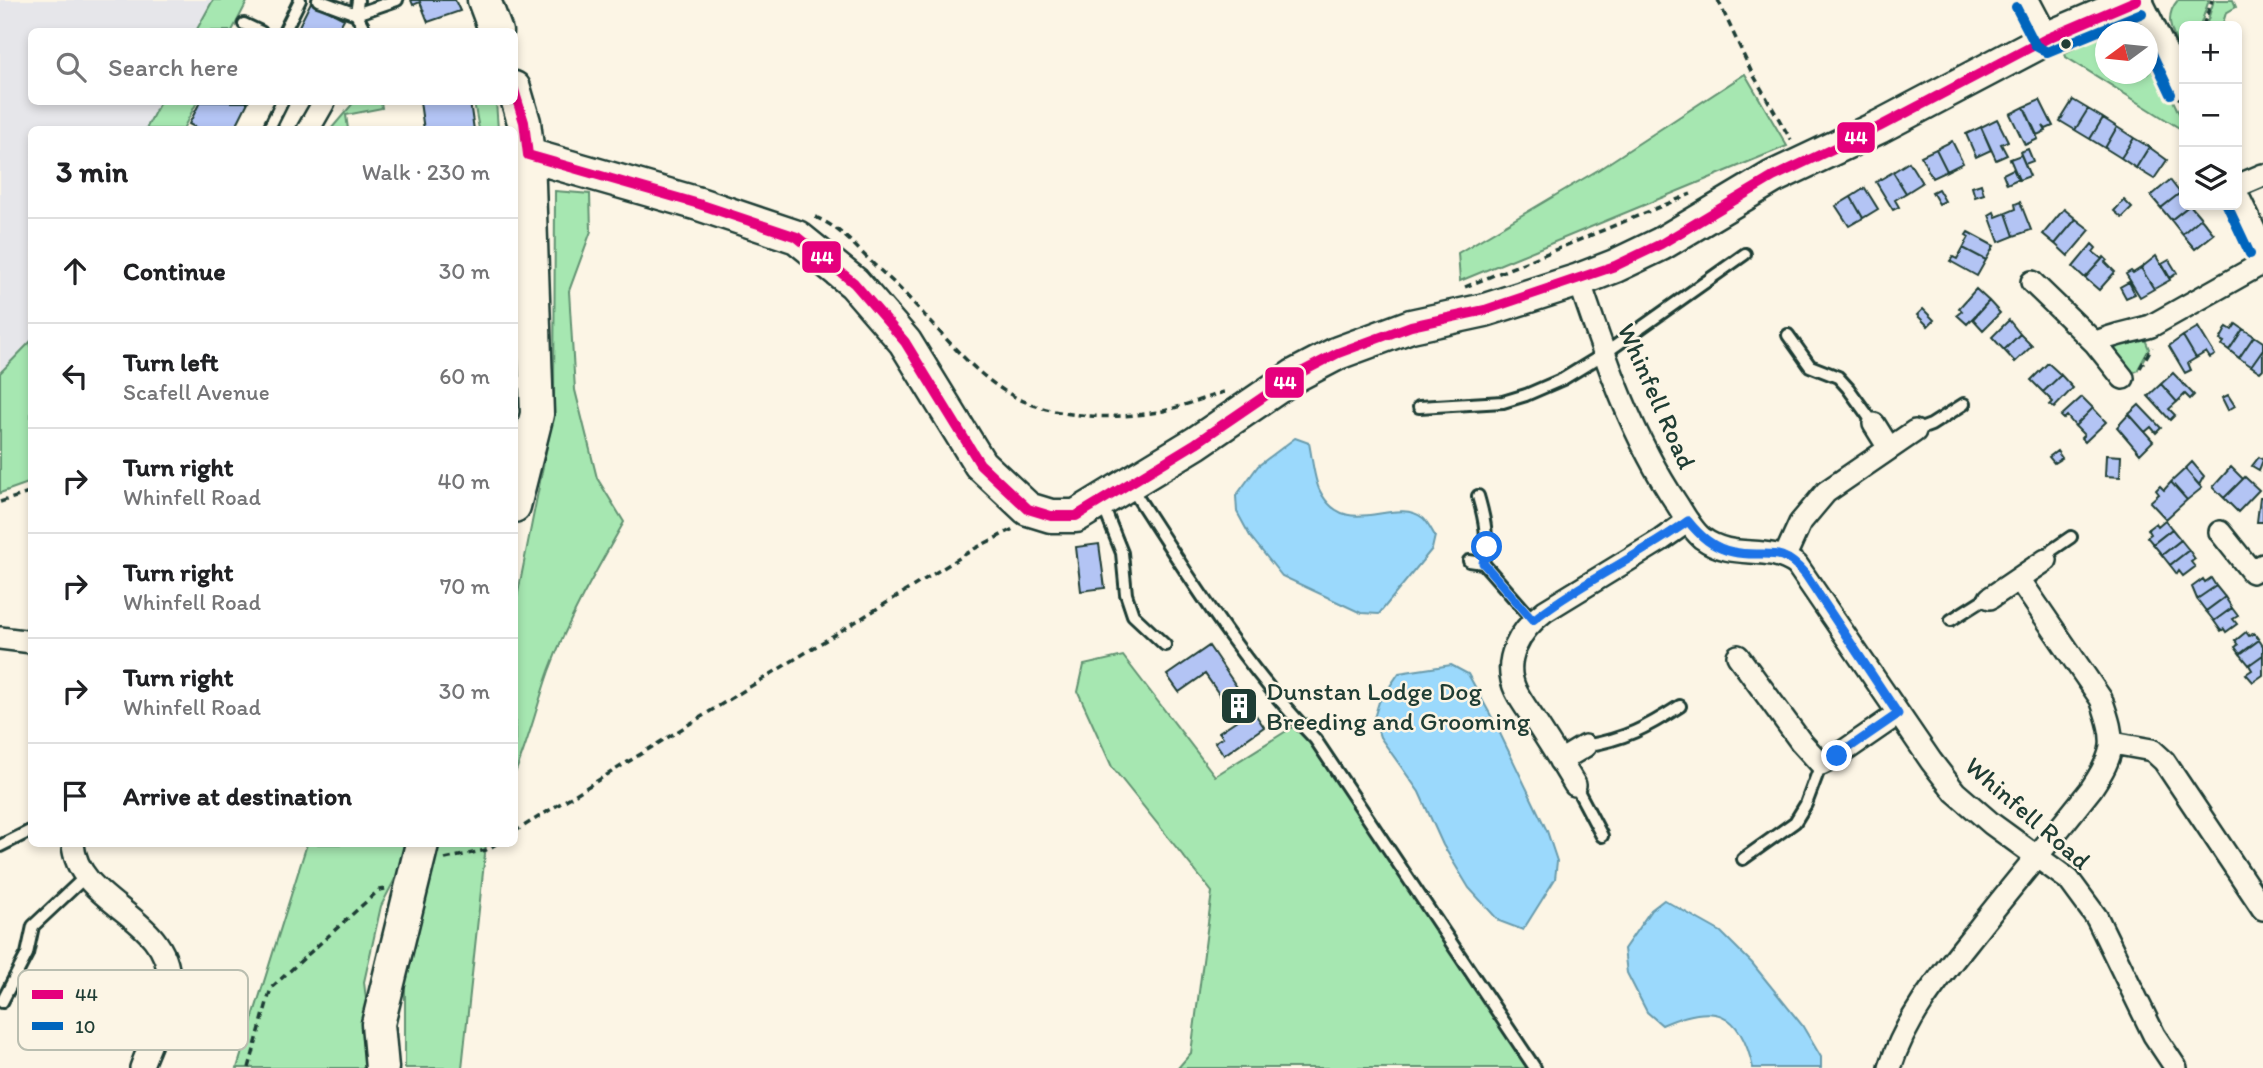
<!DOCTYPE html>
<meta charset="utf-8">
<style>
:root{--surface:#fff;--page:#f6f6f6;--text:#202124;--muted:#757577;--line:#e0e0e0}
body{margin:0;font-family:Itim,sans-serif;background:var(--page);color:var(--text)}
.controls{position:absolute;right:21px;top:21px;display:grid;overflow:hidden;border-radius:10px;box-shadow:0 4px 10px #0003}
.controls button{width:63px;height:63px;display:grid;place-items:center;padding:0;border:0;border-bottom:2px solid var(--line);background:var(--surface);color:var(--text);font:35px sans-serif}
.compass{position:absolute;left:2095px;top:21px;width:63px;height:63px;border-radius:50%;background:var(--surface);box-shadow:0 4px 10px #0003;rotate:255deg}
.stop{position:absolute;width:21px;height:21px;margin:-16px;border:5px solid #1a73e8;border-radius:50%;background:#fff}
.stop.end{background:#1a73e8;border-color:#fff;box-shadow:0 2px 7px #0008}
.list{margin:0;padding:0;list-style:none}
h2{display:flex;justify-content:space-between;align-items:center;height:91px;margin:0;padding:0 28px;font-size:30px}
h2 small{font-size:23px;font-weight:400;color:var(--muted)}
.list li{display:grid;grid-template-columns:46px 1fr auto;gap:21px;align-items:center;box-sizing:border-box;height:105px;padding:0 28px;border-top:2px solid var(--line)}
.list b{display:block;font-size:26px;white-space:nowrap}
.list p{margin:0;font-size:23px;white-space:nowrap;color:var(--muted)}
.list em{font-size:23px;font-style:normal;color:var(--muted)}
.icon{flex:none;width:38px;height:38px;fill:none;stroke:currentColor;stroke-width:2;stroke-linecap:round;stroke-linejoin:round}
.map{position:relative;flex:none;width:2263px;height:1068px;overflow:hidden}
.search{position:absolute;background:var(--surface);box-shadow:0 4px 10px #0003;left:28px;top:28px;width:490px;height:77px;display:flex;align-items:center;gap:18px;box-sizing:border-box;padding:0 24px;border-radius:10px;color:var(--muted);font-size:26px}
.panel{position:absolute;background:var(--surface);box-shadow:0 4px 10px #0003;left:28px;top:126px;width:490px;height:721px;border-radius:10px}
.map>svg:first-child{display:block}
</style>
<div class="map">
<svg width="2263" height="1068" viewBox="0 0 2263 1068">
<rect width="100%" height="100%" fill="#fcf5e5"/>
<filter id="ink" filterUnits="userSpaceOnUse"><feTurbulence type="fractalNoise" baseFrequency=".0143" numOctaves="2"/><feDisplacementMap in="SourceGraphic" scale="14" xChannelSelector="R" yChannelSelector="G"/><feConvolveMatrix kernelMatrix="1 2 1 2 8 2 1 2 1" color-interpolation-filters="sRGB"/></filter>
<g filter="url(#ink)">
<path fill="#e6e6ea" d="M0,0H217L201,31L32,32V102H166L152,129L32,130L31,341L0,373Z"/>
<path fill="#a6e7b1" stroke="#629272" stroke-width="2" d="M213,0H248L232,31H196Z
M2178,0H2209L2200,26H2184V58C2175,38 2161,19 2178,0Z
M2214,0H2233L2236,7L2226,13L2222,26H2206Z
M2105,33L2106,74H2148V47L2184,124V131L2066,57L2065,53Z
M1745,74L1787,146L1460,281L1458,253L1598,170Z
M160,102H197L183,129H146Z
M354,102H381L382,108L346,115L348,129H331Z
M474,102H496L498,129H479Z
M555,191L590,194L591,231L569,291L575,390L597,478L624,522C597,569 568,619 549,671C537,705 529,740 515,773V608L554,411Z
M2144,337L2149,349L2137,371L2131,373L2111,346Z
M31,341V482L0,493V373Z
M1123,656L1215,776L1307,718L1337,760L1528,1068H1178L1191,1053L1212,892L1112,767L1078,692L1084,665Z
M307,844H413L381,906L364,982L374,1068H237Z
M430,844H486L462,1068H405V964Z"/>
<path fill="#9bd9fc" stroke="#699bac" stroke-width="2" d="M1295,438L1309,443C1312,457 1314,480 1320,491C1346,542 1394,495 1423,518C1428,522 1432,531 1435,536L1432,549L1379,614L1361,613L1282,576L1250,536L1237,512L1236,496L1258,466Z
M1451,665L1468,674L1495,723L1547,831L1557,861L1555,879L1523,930L1499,921L1469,888L1443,845L1419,792L1380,737L1374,718L1379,702L1399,673Z
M1664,900L1721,932L1752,963L1802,1025L1821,1057V1068H1753C1740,1010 1714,1002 1662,1025L1647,1012L1627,973L1624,949L1651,910Z"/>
<path fill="#b3c4f4" stroke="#1f3d34" stroke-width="2" d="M411,0H455L460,11L428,22L420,2L413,5Z
M311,2L344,19L337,32H296Z
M2040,100L2053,126L2046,129L2043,126L2046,131L2037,135L2024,107Z
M2073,100L2088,109L2075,130L2060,121Z
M200,102H248L234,130H200L189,124Z
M420,102H470L474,130H424Z
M2024,107L2038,139L2025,145L2010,114Z
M2088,109L2103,118L2090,139L2075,130Z
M2103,118L2117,127L2105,148L2090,139Z
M1997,119L2008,141L2001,144L2007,155L1996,160L1981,127Z
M1981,127L1991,150L1976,157L1966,134Z
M2117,127L2134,138L2121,158L2105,148Z
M2134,138L2149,147L2136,168L2121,158Z
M1952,141L1963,163L1947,171L1936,149Z
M2149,147L2167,160L2154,179L2136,168Z
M1936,149L1947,171L1932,178L1921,156Z
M2028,149L2033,161L2025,164L2020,152Z
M2021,155L2030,176L2019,180L2010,159Z
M1909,162L1922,183L1906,193L1893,172Z
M2013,169L2018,179L2007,184L2003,174Z
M1893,172L1906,193L1895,200L1899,207L1893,210L1876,182Z
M2170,180L2180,193L2161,208L2151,196Z
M1981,184L1984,194L1975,197L1972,187Z
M1865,188L1878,209L1863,218L1851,197Z
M1938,189L1945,201L1939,204L1932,192Z
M2180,193L2184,197V205H2190L2171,220L2161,208Z
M1851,197L1863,218L1849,226L1836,206Z
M2124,200L2132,208L2122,218L2114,211Z
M2020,202L2031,230L2014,236L2006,213L2016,209L2015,204Z
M2190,205L2201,218L2182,234L2171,220Z
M2064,209L2076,219L2055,244L2043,234Z
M1994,212L1996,217L2006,213L2014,236L1999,242L1989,215Z
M2201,218L2214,234L2195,249L2182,234Z
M2076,219L2090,230L2068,256L2055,244Z
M1968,232L1994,246L1986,260L1963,248L1969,237L1966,235Z
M2092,244L2096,248L2093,252L2102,259L2085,278L2073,267Z
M1963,248L1986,260L1977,276L1950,261L1953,257L1957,259Z
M2156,256L2170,280L2154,289L2141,268Z
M2104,257L2107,260L2105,262L2115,272L2099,290L2085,278Z
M2169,260L2177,273L2170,278L2162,264Z
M2141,268L2154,289L2140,297L2126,274L2131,271L2133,273Z
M2129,282L2135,294L2126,298L2120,287Z
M1976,289L1989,301L1967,324L1957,315L1962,311L1959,308Z
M1989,301L2000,313L1983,330L1973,319Z
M1923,309L1934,320L1928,326L1917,315Z
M2009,320L2020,334L2004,350L1992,337Z
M2236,324L2243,329L2229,350L2222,345L2224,342L2220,340L2227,327L2232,330Z
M2198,327L2215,355L2210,358L2206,352L2196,358L2183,336Z
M2243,329L2254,336L2239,358L2229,350Z
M2020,334L2032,346L2015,362L2004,350Z
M2183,336L2196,358L2188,363L2191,370L2185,373L2169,346Z
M2254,336L2263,342V349L2251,366L2239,358Z
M2263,349V369L2260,372L2251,366Z
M2048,363L2061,375L2043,392L2031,380Z
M2173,373L2194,395L2190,399L2185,394L2177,402L2161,384Z
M2061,375L2073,388L2054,408L2050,405L2053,402L2043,392Z
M2161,384L2177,402L2169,409L2175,415L2170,420L2148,396Z
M2228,395L2235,406L2228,410L2222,398Z
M2082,397L2093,408L2075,426L2067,416L2064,419L2061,416Z
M2139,405L2161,428L2156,433L2151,427L2145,432L2129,414Z
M2093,408L2106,422L2085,442L2081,438L2084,435L2075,426Z
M2129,414L2153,441L2140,454L2117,427Z
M2057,451L2062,458L2054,463L2049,457Z
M2106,455L2121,456L2120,477L2105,476Z
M2259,457L2263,460L2259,470L2252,466Z
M2192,462L2204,476L2199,485L2185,469Z
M2231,467L2243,479L2224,498L2213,487Z
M2185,469L2202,488L2187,500L2171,482Z
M2245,477L2259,490L2238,512L2224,498Z
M2171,482L2187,500L2166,519L2150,502L2159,494L2156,490L2160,486L2164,490Z
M2260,497H2263V522H2257Z
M2165,520L2172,529L2153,544L2147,537L2151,534L2148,529L2156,523L2158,526Z
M2172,529L2181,540L2162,555L2153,544Z
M2181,540L2189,550L2170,565L2162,555Z
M1099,544L1105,588L1081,591L1076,547Z
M2189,550L2195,559L2191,562L2195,567L2183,576L2179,571L2177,574L2170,565Z
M2211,578L2216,586L2197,599L2192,587L2203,579L2205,582Z
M2216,586L2225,597L2206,611L2197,599Z
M2225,597L2232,608L2214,621L2206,611Z
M2232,608L2238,616L2233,619L2237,624L2226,632L2224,629L2221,631L2214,621Z
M2246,632L2249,636L2254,633L2259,640L2240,654L2235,647L2238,645L2235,641Z
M2259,640L2263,646V655L2249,665L2240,654Z
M1209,646L1264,727L1224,755L1215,742L1223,737L1219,732L1237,720L1205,674L1179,692L1167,675Z
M2263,655V675L2253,682L2246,674L2252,670L2249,665Z"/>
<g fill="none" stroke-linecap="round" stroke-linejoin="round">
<defs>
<path id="lane" d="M318,0L356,14L366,32
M358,0L356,14L397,0
M244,24L261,32
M284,32L300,0
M268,130L282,102
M1788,335L1810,366L1838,377L1848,388L1874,424
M1419,407L1503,402L1526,395L1563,379L1604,354L1745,254
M1915,431L1931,425L1964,404
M1130,486C1187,573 1242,664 1315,739L1535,1068
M1478,496C1485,520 1489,539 1483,563
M1102,503L1122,553L1126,594L1133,615L1165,645
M2046,560L2052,550L2071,537
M1469,561L1483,563L1533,620
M1951,620L1981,601L1990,598
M1585,746C1625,739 1646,728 1680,706
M1575,785L1602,836
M0,846L32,830
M1743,859L1795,822L1806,804L1821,764
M2,1002L27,954L33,926L85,877"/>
<path id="street" d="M2028,0L2048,38
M2141,0L2184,88
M308,130L324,102
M2237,186L2263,175
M2237,194L2263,248
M1579,280C1605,357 1631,436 1677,504C1684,515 1692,530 1702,538C1735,562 1766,542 1797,565L1931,761L1955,792L1992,824L2069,880L2097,918L2154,1035L2176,1068
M2032,282L2095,343C2112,334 2132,332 2151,326L2263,263
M2095,343L2123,378
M1874,424L1889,448
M2220,532L2252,572L2263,565
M1785,556L1800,523L1826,492L1915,431
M1990,598L2046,560
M0,638L32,642
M1738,656L1801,742L1821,764L1837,756L1898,714
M2113,743L2152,750L2164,761L2263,909
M1560,761L1585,746
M1575,785C1563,765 1550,744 1537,724C1530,713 1522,703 1516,691C1501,660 1520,630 1545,611L1661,540L1688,521
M73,844C77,903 169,916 169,980C169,1007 150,1043 141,1068
M1890,1068C1907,1014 1944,972 1979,928C2016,881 2054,836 2091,789C2116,752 2116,741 2101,699L2019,579"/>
<path id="secondary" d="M484,0L496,32
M514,88L524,122L528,155L537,414L514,506
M528,155L699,204L797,237L854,283L905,342L980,464L1028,509L1051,516H1076L1196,443L1294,376L1338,353L1411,326L1485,310L1579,280L1615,266L1661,244L1773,177L1879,127L2048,38L2137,0
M382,1068L378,1024L422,844"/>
</defs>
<use href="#lane" stroke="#1f3d34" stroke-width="16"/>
<use href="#street" stroke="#1f3d34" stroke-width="26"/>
<use href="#secondary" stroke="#1f3d34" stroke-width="37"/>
<path stroke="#1f3d34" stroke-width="3.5" stroke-dasharray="7 5" stroke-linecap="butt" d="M1718,0L1751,71L1791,140
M2203,26L2212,0
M815,217C843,228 859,252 881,271C922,306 958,361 1003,390C1047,419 1112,421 1163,411C1184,406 1204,398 1224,392
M1465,287L1691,194
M2140,368L2152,347
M0,502L32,492
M514,832L974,549L1015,528
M445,859L486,850L496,844
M249,1068L271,988L379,890L386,889"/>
<use href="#lane" stroke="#fcf5e5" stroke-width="10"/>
<use href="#street" stroke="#fcf5e5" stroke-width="21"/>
<use href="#secondary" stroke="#fcf5e5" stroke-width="32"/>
<defs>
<path id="bus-1" d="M514,90L524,122L528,155
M528,155L699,204L797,237L854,283L905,342L980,464L1028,509L1051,516H1076L1196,443L1294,376L1338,353L1411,326L1485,310L1615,266L1661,244L1773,177L1879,127L2048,38L2137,0"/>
<path id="bus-2" d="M2016,7L2036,46L2047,52L2142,13
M2148,45L2171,94
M2227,205L2250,254"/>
</defs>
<use href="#bus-1" stroke="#fcf5e5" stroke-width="16"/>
<use href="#bus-2" stroke="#fcf5e5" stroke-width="16"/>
<use href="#bus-1" stroke="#e5007d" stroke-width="10"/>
<use href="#bus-2" stroke="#0065bd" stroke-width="10"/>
</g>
</g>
<g fill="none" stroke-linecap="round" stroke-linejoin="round" filter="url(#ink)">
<path stroke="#1a73e8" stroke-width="9" d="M1487,547L1483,563L1533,620C1582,582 1638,557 1688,521C1700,536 1713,548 1733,552C1765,559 1779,543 1805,574L1898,714L1837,756"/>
</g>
<defs>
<symbol id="building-square" viewBox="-11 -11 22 22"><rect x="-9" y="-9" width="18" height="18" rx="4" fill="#1f3d34" stroke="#fcf5e5"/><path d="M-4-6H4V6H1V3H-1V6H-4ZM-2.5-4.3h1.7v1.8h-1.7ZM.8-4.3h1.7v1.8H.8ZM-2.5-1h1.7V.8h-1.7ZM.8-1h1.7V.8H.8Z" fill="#fff"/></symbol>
</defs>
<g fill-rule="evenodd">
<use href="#building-square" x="1217" y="684" width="44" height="44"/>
</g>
<circle fill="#1f3d34" stroke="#fcf5e5" stroke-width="2.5" cx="2066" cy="44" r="6"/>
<g text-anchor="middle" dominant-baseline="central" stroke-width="5" stroke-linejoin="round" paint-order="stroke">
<g font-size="26" fill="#1f3d34" stroke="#fcf5e5">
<text transform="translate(1657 396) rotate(66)">Whinfell Road</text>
<text transform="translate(2028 813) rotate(41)">Whinfell Road</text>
</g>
<g font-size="26" fill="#1f3d34" stroke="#fcf5e5" text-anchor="start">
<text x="1266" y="691">Dunstan Lodge Dog<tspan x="1266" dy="30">Breeding and Grooming</tspan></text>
</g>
</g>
<rect x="18" y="970" width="230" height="80" rx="10" fill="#fcf5e5" stroke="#babeb0" stroke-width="2"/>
<rect x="32" y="990" width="31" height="9" fill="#e5007d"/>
<rect x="32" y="1022" width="31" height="8" fill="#0065bd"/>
<g font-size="19" fill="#1f3d34">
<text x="75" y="1001">44</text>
<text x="75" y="1033">10</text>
</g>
<g stroke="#fcf5e5" stroke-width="2.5">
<rect x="1836" y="121" width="40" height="33" rx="7" fill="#e5007d"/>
<rect x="801" y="240" width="41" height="34" rx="7" fill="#e5007d"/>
<rect x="1264" y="366" width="41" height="33" rx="7" fill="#e5007d"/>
</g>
<g font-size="19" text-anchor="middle" font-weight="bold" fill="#fff">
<text x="1856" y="144">44</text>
<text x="822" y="264">44</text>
<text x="1285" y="389">44</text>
</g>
</svg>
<div class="controls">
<button>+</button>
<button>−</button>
<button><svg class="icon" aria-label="layers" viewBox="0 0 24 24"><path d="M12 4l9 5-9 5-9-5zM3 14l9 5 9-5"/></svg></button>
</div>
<svg class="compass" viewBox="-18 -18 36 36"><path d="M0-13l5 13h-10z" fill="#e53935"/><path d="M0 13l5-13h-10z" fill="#757577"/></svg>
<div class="stop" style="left:1487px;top:547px"></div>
<div class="stop end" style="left:1837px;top:756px"></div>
<div class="search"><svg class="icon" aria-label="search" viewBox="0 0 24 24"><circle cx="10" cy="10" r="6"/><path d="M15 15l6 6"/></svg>Search here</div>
<section class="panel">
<h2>3 min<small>Walk · 230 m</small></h2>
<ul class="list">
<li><svg class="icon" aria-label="ahead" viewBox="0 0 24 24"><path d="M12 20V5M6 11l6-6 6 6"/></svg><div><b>Continue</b></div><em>30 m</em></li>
<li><svg class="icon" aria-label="left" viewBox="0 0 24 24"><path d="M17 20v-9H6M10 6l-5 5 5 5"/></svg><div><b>Turn left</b><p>Scafell Avenue</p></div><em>60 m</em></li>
<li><svg class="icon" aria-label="right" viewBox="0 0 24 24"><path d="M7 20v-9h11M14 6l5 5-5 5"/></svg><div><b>Turn right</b><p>Whinfell Road</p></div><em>40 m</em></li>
<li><svg class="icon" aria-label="right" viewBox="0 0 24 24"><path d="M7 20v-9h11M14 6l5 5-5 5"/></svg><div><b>Turn right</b><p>Whinfell Road</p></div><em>70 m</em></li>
<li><svg class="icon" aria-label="right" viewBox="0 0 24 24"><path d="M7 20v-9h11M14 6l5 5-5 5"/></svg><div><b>Turn right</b><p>Whinfell Road</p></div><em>30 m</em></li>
<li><svg class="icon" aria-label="arrive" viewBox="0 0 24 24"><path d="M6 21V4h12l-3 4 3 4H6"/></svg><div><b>Arrive at destination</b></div></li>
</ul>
</section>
</div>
